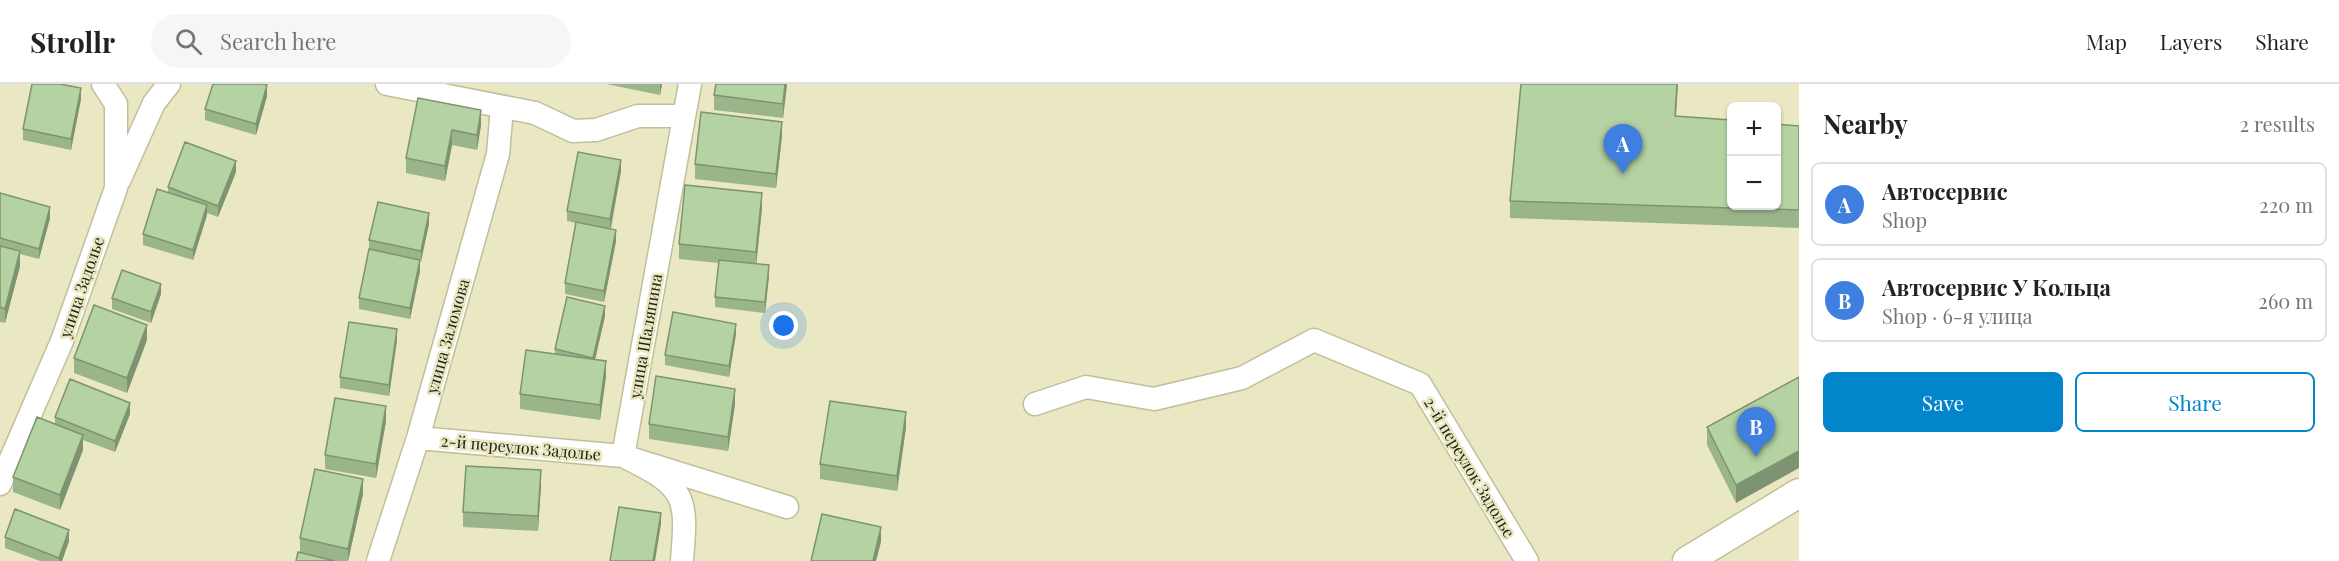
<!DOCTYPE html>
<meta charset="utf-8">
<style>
:root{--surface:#fff;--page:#f6f6f6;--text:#222;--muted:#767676;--line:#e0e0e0;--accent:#0385cc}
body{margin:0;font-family:"Playfair Display",serif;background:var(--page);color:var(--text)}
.controls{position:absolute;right:18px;top:18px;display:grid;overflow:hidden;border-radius:9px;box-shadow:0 2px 4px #0004}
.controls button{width:54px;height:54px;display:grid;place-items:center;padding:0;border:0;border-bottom:2px solid var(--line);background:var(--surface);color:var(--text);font:30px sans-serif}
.you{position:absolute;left:784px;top:242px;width:21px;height:21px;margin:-15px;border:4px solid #fff;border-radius:50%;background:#1a73e8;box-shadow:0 0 0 9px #1a73e833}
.badge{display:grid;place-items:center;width:39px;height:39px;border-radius:50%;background:var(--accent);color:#fff;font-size:20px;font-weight:700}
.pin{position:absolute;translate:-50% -50px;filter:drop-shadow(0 2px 3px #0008)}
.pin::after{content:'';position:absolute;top:32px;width:21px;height:18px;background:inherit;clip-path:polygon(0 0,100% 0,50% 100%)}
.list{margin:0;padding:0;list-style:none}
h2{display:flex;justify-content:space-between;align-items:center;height:78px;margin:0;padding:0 24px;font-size:26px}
h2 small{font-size:20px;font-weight:400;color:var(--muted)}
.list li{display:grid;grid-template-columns:39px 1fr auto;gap:18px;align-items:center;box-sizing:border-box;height:84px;margin:0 12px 12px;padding:0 12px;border:2px solid var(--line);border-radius:9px}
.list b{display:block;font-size:22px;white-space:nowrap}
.list p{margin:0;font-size:20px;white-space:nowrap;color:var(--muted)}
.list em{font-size:20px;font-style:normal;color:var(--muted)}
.actions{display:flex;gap:12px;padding:18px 24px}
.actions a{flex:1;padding:14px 0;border:2px solid var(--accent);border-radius:9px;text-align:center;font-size:21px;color:var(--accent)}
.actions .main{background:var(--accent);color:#fff}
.icon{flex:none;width:33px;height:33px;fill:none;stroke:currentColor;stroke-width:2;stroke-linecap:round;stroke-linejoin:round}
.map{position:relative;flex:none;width:1799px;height:477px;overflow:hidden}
header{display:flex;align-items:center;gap:36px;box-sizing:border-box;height:84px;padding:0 30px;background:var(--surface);border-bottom:2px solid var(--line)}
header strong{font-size:28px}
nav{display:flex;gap:33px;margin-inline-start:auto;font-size:21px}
.search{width:420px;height:54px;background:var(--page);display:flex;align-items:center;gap:15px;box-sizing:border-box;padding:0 21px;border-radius:33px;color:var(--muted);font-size:22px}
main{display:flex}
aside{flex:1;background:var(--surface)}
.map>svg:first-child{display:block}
</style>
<header>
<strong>Strollr</strong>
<div class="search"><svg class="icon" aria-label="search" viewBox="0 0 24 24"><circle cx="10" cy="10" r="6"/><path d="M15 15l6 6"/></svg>Search here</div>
<nav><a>Map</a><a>Layers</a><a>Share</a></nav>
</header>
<main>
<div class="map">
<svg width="1799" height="477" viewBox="0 0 1799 477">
<rect width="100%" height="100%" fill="#e9e8c3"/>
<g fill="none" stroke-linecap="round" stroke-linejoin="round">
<defs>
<path id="minor" d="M387,0L535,29L573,47L596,46L638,32H684
M119,97L154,19L169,0
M1035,320L1086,303L1154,315L1242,294L1314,256L1420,300L1527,477
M418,354L623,372L787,423
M0,400L62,257L116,104V20L103,0
M378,477L418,354L498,70L502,24
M682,477C683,458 688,428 678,411C668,393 641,381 623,372L690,0"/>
<path id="tertiary" d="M1687,477L1799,409"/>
</defs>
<use href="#minor" stroke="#c0bf9b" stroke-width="25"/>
<use href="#tertiary" stroke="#c0bf9b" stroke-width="31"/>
<use href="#minor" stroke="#fff" stroke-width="22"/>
<use href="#tertiary" stroke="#fff" stroke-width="28"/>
</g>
<path fill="#9bb58b" d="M606,0H662L660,11Z
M787,0L783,34L714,26V11Z
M267,12L256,51L205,36V25Z
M418,14L481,41L477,66L452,61L445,97L406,89V74Z
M81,15L71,66L23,56V45Z
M1676,32L1799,42V144L1510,134V117Z
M782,52L776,104L695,95V80Z
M621,87L611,145L616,157L604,218L565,210V199L576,139L567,137V127Z
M236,88L218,133L207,129V131L193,176L143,161V150L168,108V103Z
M0,109L50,134L39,175L20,170V182L5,239L0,238Z
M762,124L756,180L769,192L765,229L715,223V213L719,179L679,175V160Z
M429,140L420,178V187L410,235L359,225V214L369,165V156Z
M161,210L151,239L112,225V214Z
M605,232L595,275L606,292L600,336L520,325V310L555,270V265Z
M736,250L729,293L665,281V271Z
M147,256L127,309L74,289V274Z
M397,256L389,312L340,304V293Z
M1799,293L1736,419L1707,361V343Z
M735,320L728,367L649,355V340Z
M130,330L115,368L83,356V366L60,426L13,408V393L55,339V333Z
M386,337L376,394L325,385V371Z
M906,343L897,407L820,395V380Z
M541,400L538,447L463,443V428Z
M363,410L348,477H336L300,469V454Z
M5,453L69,457L62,477H40L5,464Z"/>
<path fill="#7e9371" d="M660,0H662L660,11Z
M785,0H787L783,34V20Z
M1677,0H1678L1675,49V32Z
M267,1V12L256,51V40Z
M81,4V15L71,66V55Z
M481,26V41L477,66V51Z
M782,38V52L776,104V90Z
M452,46V61L445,97V82Z
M621,76V87L610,146V135Z
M236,77V88L218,133V122Z
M762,109V124L756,183V168Z
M207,121V131L193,176V166Z
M50,123V134L39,175V165Z
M429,129V140L421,178V167Z
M616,146V157L604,218V207Z
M20,167V182L5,239V225Z
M420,176V187L410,235V224Z
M769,181V192L765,229V218Z
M161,200V210L151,239V228Z
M605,222V232L593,285V274Z
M736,240V250L729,293V282Z
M147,241V256L127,309V294Z
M397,245V256L389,312V301Z
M606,277V292L600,336V321Z
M735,305V320L728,367V353Z
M130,319V330L115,368V357Z
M386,322V337L376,394V380Z
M906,328V343L897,407V392Z
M83,351V366L60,426V411Z
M1799,367V384L1736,419V401Z
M541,386V400L538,447V432Z
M363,395V410L348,477V465Z
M661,429V440L655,477H653Z
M881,443V458L876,477H873Z
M69,446V457L62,477H59V474Z"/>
<path fill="#b4d2a2" stroke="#7e9371" stroke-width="1.5" d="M32,0H60L81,4L71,55L23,45Z
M213,0H262L267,1L256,40L205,25Z
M716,0H785L783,20L714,11Z
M1521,0H1677L1675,32L1731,36V122H1776V40L1799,42V126L1510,117Z
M418,14L481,26L477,51L452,46L445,82L406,74Z
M701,28L782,38L776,90L695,80Z
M185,58L236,77L218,122L168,103Z
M578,68L621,76L610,135L567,127Z
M685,101L762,109L756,168L679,160Z
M157,105L207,121L193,166L143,150Z
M0,109L50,123L39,165L0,154Z
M378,118L429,129L421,167L369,156Z
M576,138L616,146L604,207L565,199Z
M0,162L20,167L5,225L0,223Z
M369,165L420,176L410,224L359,214Z
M719,176L769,181L765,218L715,213Z
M122,186L161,200L151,228L112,214Z
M567,213L605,222L593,274L555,265Z
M94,221L147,241L127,294L74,274Z
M673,228L736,240L729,282L665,271Z
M349,238L397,245L389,301L340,293Z
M526,266L606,277L600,321L520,310Z
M656,292L735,305L728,353L649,340Z
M1799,293V367L1736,401L1707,343Z
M70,295L130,319L115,357L55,333Z
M335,314L386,322L376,380L325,371Z
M830,317L906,328L897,392L820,380Z
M37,333L83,351L60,411L13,393Z
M466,382L541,386L538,432L463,428Z
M315,385L363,395L348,465L300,454Z
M619,423L661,429L653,477H610Z
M15,425L69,446L59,474L5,453Z
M822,430L881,443L873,477H811Z
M298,468L335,477H296Z"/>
<g text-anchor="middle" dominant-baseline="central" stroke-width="5" stroke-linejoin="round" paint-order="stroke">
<g font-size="16" fill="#222114" stroke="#e9e8c3">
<text transform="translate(81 203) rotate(-71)">улица Задолье</text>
<text transform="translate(447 252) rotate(-74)">улица Заломова</text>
<text transform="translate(645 252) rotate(-80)">улица Шаляпина</text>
<text transform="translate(521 363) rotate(5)">2-й переулок Задолье</text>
<text transform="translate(1470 383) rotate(59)">2-й переулок Задолье</text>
</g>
</g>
</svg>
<div class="controls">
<button>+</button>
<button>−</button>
</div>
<div class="you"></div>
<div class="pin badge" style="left:1623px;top:90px;background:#3f7fe0">A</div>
<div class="pin badge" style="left:1756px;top:373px;background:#3f7fe0">B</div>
</div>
<aside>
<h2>Nearby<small>2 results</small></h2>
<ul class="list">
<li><span class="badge" style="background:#3f7fe0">A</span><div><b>Автосервис</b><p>Shop</p></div><em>220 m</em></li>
<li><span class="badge" style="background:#3f7fe0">B</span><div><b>Автосервис У Кольца</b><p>Shop · 6-я улица</p></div><em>260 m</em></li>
</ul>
<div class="actions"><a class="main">Save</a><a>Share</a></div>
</aside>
</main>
